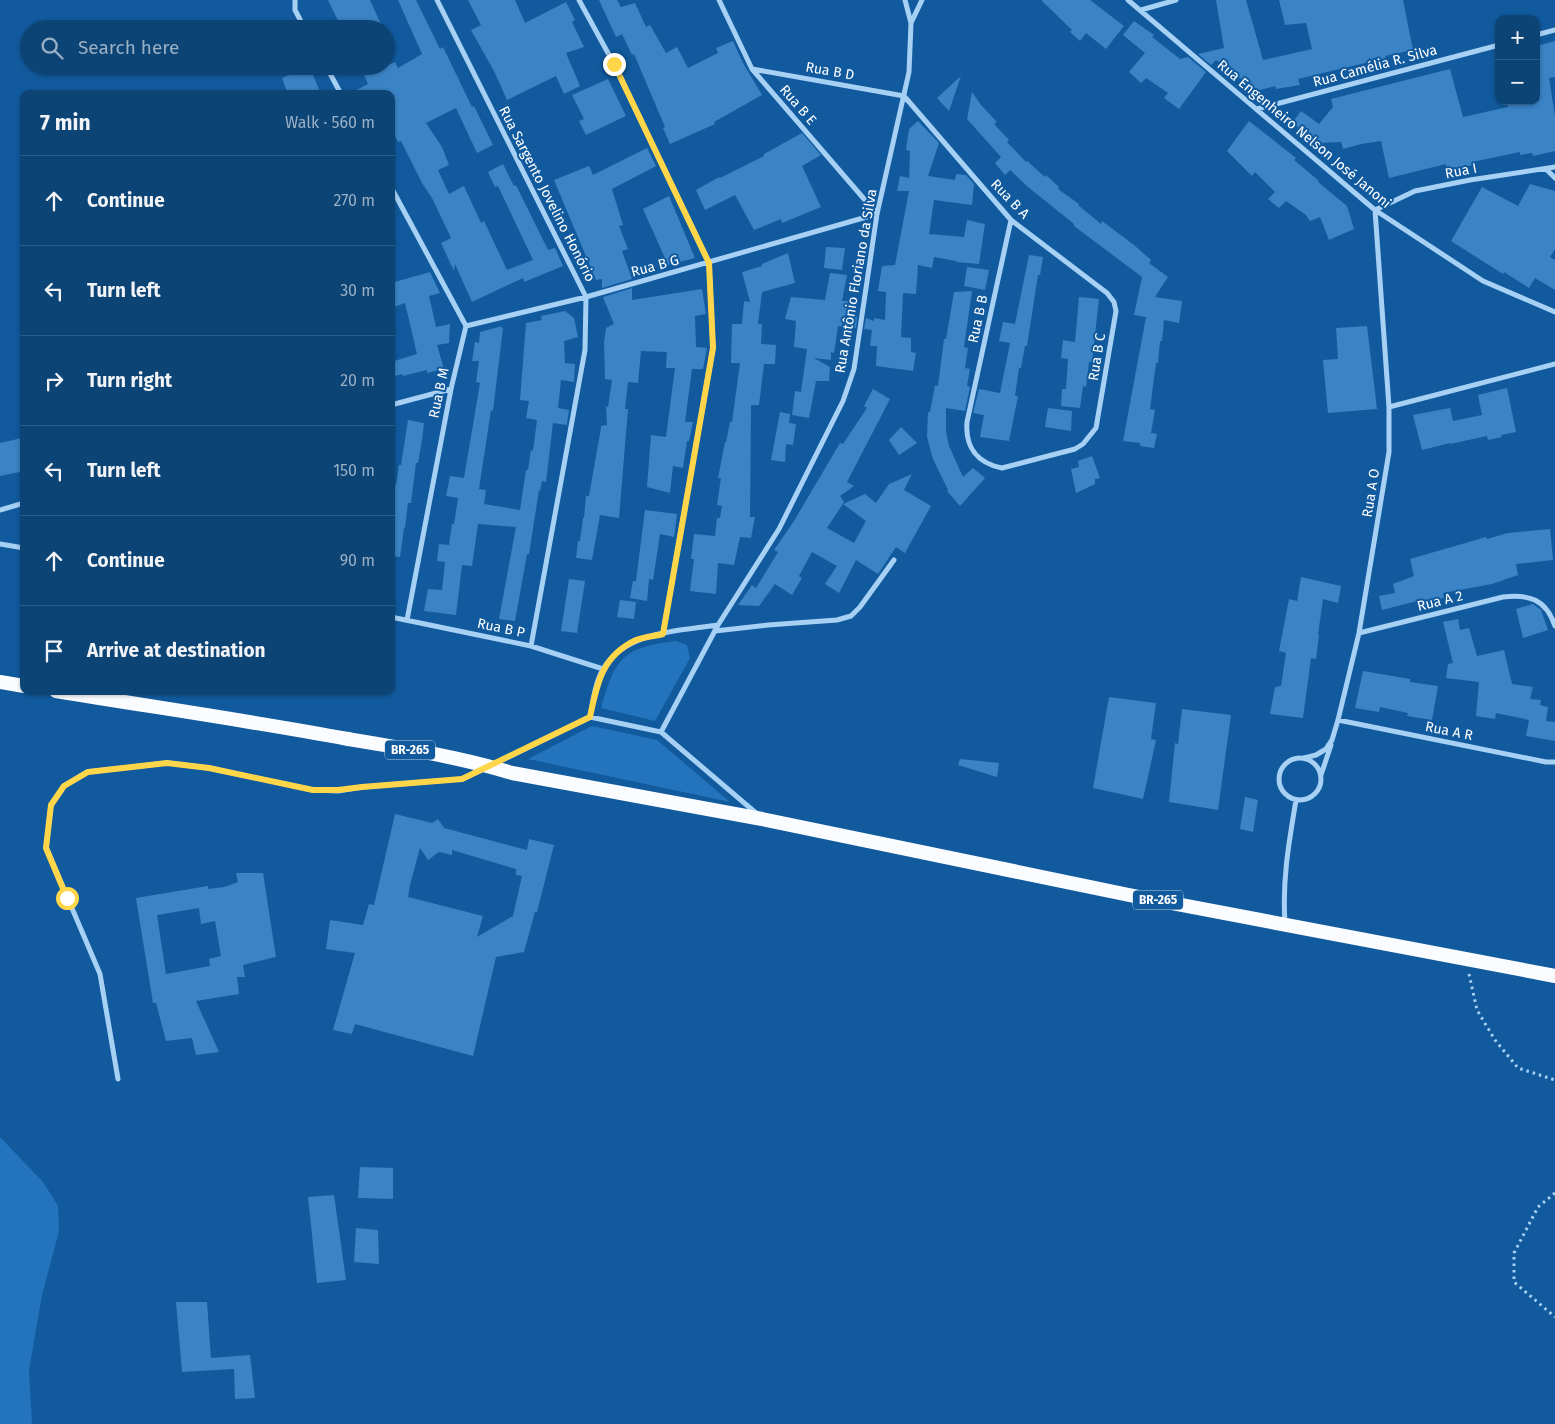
<!DOCTYPE html>
<meta charset="utf-8">
<style>
:root{--surface:#0d4476;--page:#1b4e7e;--text:#f1f3f6;--muted:#9ab0c5;--line:#2d5c88}
body{margin:0;font-family:"Fira Sans",sans-serif;background:var(--page);color:var(--text)}
.controls{position:absolute;right:15px;top:15px;display:grid;overflow:hidden;border-radius:10px;box-shadow:0 1px 4px #0004}
.controls button{width:45px;height:45px;display:grid;place-items:center;padding:0;border:0;border-bottom:1px solid var(--line);background:var(--surface);color:var(--text);font:25px sans-serif}
.stop{position:absolute;width:15px;height:15px;margin:-11px;border:4px solid #ffd54a;border-radius:50%;background:#fff}
.stop.end{background:#ffd54a;border-color:#fff;box-shadow:0 1px 5px #0008}
.list{margin:0;padding:0;list-style:none}
h2{display:flex;justify-content:space-between;align-items:center;height:65px;margin:0;padding:0 20px;font-size:21px}
h2 small{font-size:16px;font-weight:400;color:var(--muted)}
.list li{display:grid;grid-template-columns:32px 1fr auto;gap:15px;align-items:center;box-sizing:border-box;height:90px;padding:0 20px;border-top:1px solid var(--line)}
.list b{display:block;font-size:19px;white-space:nowrap}
.list em{font-size:16px;font-style:normal;color:var(--muted)}
.icon{flex:none;width:28px;height:28px;fill:none;stroke:currentColor;stroke-width:2;stroke-linecap:round;stroke-linejoin:round}
.map{position:relative;flex:none;width:1555px;height:1424px;overflow:hidden}
.search{position:absolute;background:var(--surface);box-shadow:0 1px 4px #0004;left:20px;top:20px;width:375px;height:55px;display:flex;align-items:center;gap:12px;box-sizing:border-box;padding:0 18px;border-radius:28px;color:var(--muted);font-size:19px}
.panel{position:absolute;background:var(--surface);box-shadow:0 1px 4px #0004;left:20px;top:90px;width:375px;height:605px;border-radius:10px}
.map>svg:first-child{display:block}
</style>
<div class="map">
<svg width="1555" height="1424" viewBox="0 0 1555 1424">
<rect width="100%" height="100%" fill="#115a9e"/>
<path fill="#2374bc" d="M676,641L687,645L690,658L655,721L601,708C616,657 622,648 676,641Z
M592,726L657,740L730,802L528,759Z
M0,1137L43,1182L58,1206L59,1231L42,1295L29,1370L32,1424H0Z"/>
<path fill="#3a83c5" fill-rule="evenodd" d="M328,0H370L383,29H342Z
M398,0H416L440,49L443,47L472,107L474,106L493,145L477,153L456,108L426,123L442,147L449,165L438,170L449,194L464,186L481,223L484,221L507,270L533,260L498,186L495,187L488,172L503,164L514,186L516,185L548,250L555,248L563,266L524,282L523,278L472,302L455,264L454,271L441,243L451,238L432,198L422,183L401,141L398,142L391,129V94H349L368,84L360,66H386L395,62L398,68L422,54Z
M468,0H515L525,23L566,2L575,20L572,22L584,47L566,53L580,86L564,94L556,76L507,100L495,73L471,30L481,25Z
M599,0H617L621,7L635,3L646,27L650,25L666,53L677,47L688,68L718,53L716,48L733,41L743,63L762,95L714,122L715,124L670,144L663,128L665,127L634,54L632,55L622,34L616,37Z
M1041,0H1090L1124,26L1106,49L1086,33L1080,41L1070,32L1072,30Z
M1216,0H1246L1263,60L1312,49L1306,23L1285,25L1279,0H1403L1413,50L1385,56L1386,58L1298,79L1300,85L1276,89L1275,86L1257,91L1216,60L1211,65L1198,54L1224,48Z
M1134,21L1154,35L1152,37L1180,59L1188,57L1206,72L1179,109L1164,98L1168,93L1146,78L1141,83L1129,72L1145,53L1123,35Z
M1555,41V77L1549,78L1555,116V151L1533,156L1532,153L1520,155V152L1472,162L1473,165L1447,170L1446,164L1389,178L1381,141L1361,144L1343,149L1341,142L1319,143L1292,123L1301,111L1319,124L1333,107L1331,99L1450,69L1463,117L1508,107L1507,101H1539L1536,91V46Z
M290,66H309L321,94H288L282,78L293,73Z
M961,76L949,111L937,98Z
M608,79L626,116L586,135L579,121L584,119L572,95Z
M972,92L981,105L997,122L994,124L1009,140L1007,142L1026,162L1027,161L1045,177L1046,175L1059,187L1058,189L1079,204L1078,205L1101,224L1102,221L1134,245L1151,260L1149,263L1168,277L1155,297L1182,301L1179,323L1164,320L1162,341H1160L1158,363H1156L1150,409L1155,410L1151,433L1157,434L1154,448L1140,446V443L1123,441L1146,317L1134,315L1142,277L1074,226V224L1028,187L1010,170L1005,175L995,163L1001,157L967,119Z
M918,121L939,143L928,176L955,180L956,174L966,175L974,184L972,205L934,200L929,234L964,237L967,220L985,224L979,264L956,262V261L934,257L932,268L918,265L916,294L903,293L901,337L911,338V352L916,353L913,371L876,366L877,346H870L872,330L864,329L866,318L874,321V318L885,320L886,292L878,291L882,266L895,265L909,191H897L900,176L909,178L910,151L906,150L909,129Z
M1249,121L1296,158L1294,160L1319,181L1318,182L1347,206L1354,229L1329,240L1320,217L1310,221L1306,215L1286,201L1279,208L1268,199L1275,192L1255,172L1252,176L1227,151Z
M802,133L821,155L802,166L821,207L782,223L781,219L754,230L735,195L705,210L696,190L719,177L720,178L764,156V154Z
M647,148L656,166L612,189L623,225L619,226L628,249L622,251L632,279L602,288V279L596,280L554,180L589,166L593,175Z
M1530,184L1555,191V249L1550,257L1555,260V290L1535,278L1529,288L1504,272L1503,274L1451,241L1482,187L1518,206Z
M669,196L695,258L668,265L643,209Z
M826,247L845,248L842,270L824,268Z
M788,253L795,283L762,292L758,324H762L761,344L776,345L775,364H764L759,405H751L750,517H755L751,538L740,537L734,565L718,563L716,594L690,591L694,559H691L694,534L715,536L717,518H720L722,506L717,505L721,478H718L725,442H726L730,422H732L740,363H731L732,324H742L744,301L750,302L742,272L762,266V264Z
M1029,255L1043,257L1040,275H1038L1027,346H1025L1021,368H1019L1015,396H1018L1009,441L980,437L984,415L973,413L979,389L1000,393L1010,343L999,341L1003,322L1015,324Z
M967,267L989,270L985,290L964,286Z
M430,272L440,293L429,296L436,327L450,324L449,343L437,345L444,369L427,373V370L403,376L402,374L391,377V362L417,354L405,303L391,308V283Z
M830,273L847,275L842,301H848V313L857,316L856,328L838,326L834,353L831,352V360L814,358L830,367L829,381H816L809,418L792,415L795,391L801,392L807,349L794,347L796,321L785,319L791,297L825,300Z
M632,288V300L702,289L706,314L695,316L696,347L707,348L703,369H692L685,422H693L689,441H687L683,468L673,466L670,493L647,487L651,435L666,437L675,368H666L667,352L641,351L638,383L628,382L625,409H628L619,518L600,515L592,560L576,558L578,541H580L583,518H584L586,496H589L601,428V426L607,425L606,406L608,407L612,380L605,379L604,343L606,328L614,324L603,297Z
M972,291L964,347L968,348L965,368L970,369L967,386L970,387L965,411L946,408V432L949,446L963,477L973,468L985,478L960,506L947,491L948,490L933,459L927,437L928,412H930L935,385L938,386L944,339H946L954,292Z
M1079,297L1099,299L1092,362H1089L1086,387L1083,386L1080,408L1061,406L1062,389H1066L1068,359L1061,358L1063,340L1075,342Z
M565,311L574,318L578,337L564,341L565,363L575,364L574,382L561,380L558,408L569,410L567,423V425L553,423L546,482L542,481L540,491L539,490L529,554H527L515,621L499,619L516,527L478,524L472,566L462,565L456,615L424,611L428,589L442,590L445,562L437,561L439,544L449,545L452,524H454L458,498L446,496L450,476L464,478L480,383L476,382L479,361H472L475,342L479,343L480,332L502,326L501,328H503L493,411L491,410L479,489L486,490L484,504L520,510L526,470H528L531,450L533,451L537,420L526,418L529,401L520,400L526,323L542,320L541,316Z
M1367,326L1377,409L1328,413L1323,360L1338,359L1336,328Z
M1507,388L1516,432L1501,435L1502,437L1488,440L1487,436L1450,444V443L1422,450L1413,415L1450,408L1453,421L1482,415L1478,395Z
M873,389L890,399L847,482L854,486L840,496L844,502L827,528L854,543L866,521L843,504L865,494L876,503L889,484L912,474L904,490L931,506L905,553L896,547L878,574L856,560L839,593L825,584L837,566L812,552L799,576L802,578L792,595L775,584L759,606L738,605L752,585L756,588L778,552L774,550L794,521L840,443L843,444L867,408L864,406Z
M1048,408L1072,411L1071,431L1045,427Z
M780,412L790,414L789,423L796,424L793,445L786,444L785,462L771,460Z
M408,420L424,423L422,440L418,463H416L411,503H408L405,528H404L400,557L391,556V484L396,485L399,465H401Z
M901,427L917,443L899,455L889,440Z
M22,438L24,446V471L0,476V443Z
M1092,456L1100,478L1095,479V484L1076,493L1071,469L1079,467L1078,461Z
M645,510L677,514L674,537L660,534L653,580L649,579L647,601L630,598L633,581H636Z
M1550,529L1553,560L1516,564L1518,575L1492,584L1443,593L1444,598L1421,604V600L1382,610L1379,596L1395,593L1393,584L1414,576L1410,559L1486,537L1487,539L1508,533Z
M1301,577L1341,586L1338,603L1323,599L1318,635H1319L1316,659L1311,658L1303,718L1270,714L1275,687L1281,686L1286,653L1279,651L1289,599L1297,601Z
M569,579L585,581L577,633L561,631Z
M620,600L636,602L634,619L617,617Z
M1533,604L1541,610L1548,630L1523,638L1516,609Z
M1458,619L1460,630L1469,628L1477,656L1504,650L1512,684L1533,687L1530,699L1541,700L1540,705L1548,707L1546,721L1555,722V741L1526,736L1529,720L1496,713L1495,719L1476,716L1479,682L1446,678L1448,664L1453,663L1443,622Z
M1363,671L1410,679V682L1438,686L1432,720L1407,716L1408,713L1380,707L1379,712L1355,708Z
M1109,697L1156,703L1151,739L1156,740L1143,799L1093,788Z
M1182,709L1231,715L1218,810L1169,802L1175,743L1178,744Z
M960,759L999,763L997,777L958,765Z
M1245,797L1258,800L1253,832L1240,829Z
M395,814L432,823L438,819L444,828L527,850L529,839L554,845L537,912H535L524,952L496,957L473,1056L355,1024L352,1034L333,1030L355,953L326,949L330,920L363,925L369,904L374,905ZM420,848L428,860L439,852L452,855V850L516,869V875L522,876L513,916L477,937L483,916L408,897L410,885Z
M236,873H263L276,957L243,965L245,977H237L239,994L196,1001L219,1052L196,1055L192,1038L166,1041L156,1003H153L136,898L208,886V889L224,887L238,882ZM199,908L201,924L215,921L221,956L209,959L210,966L166,974L157,915Z
M360,1167L393,1168V1199L358,1198Z
M334,1195L346,1280L317,1283L308,1197Z
M356,1228L378,1230L379,1264L354,1262Z
M176,1302H207L211,1358L250,1355L255,1398L235,1399L234,1369L182,1372Z"/>
<g fill="none" stroke-linecap="round" stroke-linejoin="round">
<path stroke="#a7d0f5" stroke-width="3" stroke-dasharray="2.5 4" stroke-linecap="butt" d="M1469,974L1477,1010L1495,1040L1518,1068L1555,1080
M1555,1193L1538,1207L1514,1253V1282L1555,1317"/>
<path stroke="#a7d0f5" stroke-width="5" d="M295,0V10L305,29
M437,0L586,297L585,350L531,646
M579,0L614,64L709,263L713,348L663,633
M719,0L752,69L877,214
M1128,0L1375,210L1483,281L1555,312
M1141,10L1176,0
M911,23L922,0
M1536,35L1555,30
M326,66L341,94
M752,69L904,96L1011,220L1107,293L1114,302L1116,311L1096,428L1083,444L1075,449L1002,468C977,463 965,447 967,422L1011,220
M1257,109L1499,45
M1546,169L1555,178
M391,187L466,326L451,389L407,620
M466,326L586,297L877,214
M391,405L451,389
M1389,407L1555,364
M0,510L24,503
M0,544L24,548
M391,617L531,646L603,669
M715,631L768,625L837,620L851,616L860,607L894,560
M1359,633L1503,597C1529,594 1546,599 1555,626
M590,717C593,701 595,683 603,669C626,631 679,631 718,625
M1338,720L1546,762H1555
M661,732L718,625L779,529L843,401L854,369L877,214L909,72L911,23L905,0
M1279 779a21 21 0 1 1 42 0a21 21 0 1 1-42 0Z
M1304,758L1316,755L1326,749L1332,740L1338,720L1359,633L1389,452V407L1375,210L1415,191L1470,180L1555,167
M494,764L590,717L661,732L756,813
M1321,775L1331,745
M1285,923C1282,880 1289,842 1296,800
M118,1079L100,974L46,847L51,805L64,786L87,772L167,763L209,768L313,790L338,791L362,787L462,779L484,769"/>
<path stroke="#fafcff" stroke-width="14" d="M0,682L24,686
M56,691C153,707 251,721 348,739C403,748 459,757 512,773L762,819L1129,895L1555,976"/>
</g>
<g fill="none" stroke-linecap="round" stroke-linejoin="round">
<path stroke="#ffd54a" stroke-width="6" d="M67,898L46,848L51,805L64,786L88,772L167,763L209,768L313,790H338L362,787L462,779L590,717C597,683 602,656 636,640C644,637 655,636 663,634L713,348L709,263L614,64"/>
</g>
<g text-anchor="middle" dominant-baseline="central" stroke-width="4" stroke-linejoin="round" paint-order="stroke">
<g fill="#115a9e" stroke="#b8cee2" stroke-width="1">
<rect x="385" y="740.5" width="50" height="19" rx="4"/>
<rect x="1133" y="890.5" width="50" height="19" rx="4"/>
</g>
<g font-size="12" font-weight="bold" fill="#fff">
<text x="410" y="750">BR-265</text>
<text x="1158" y="900">BR-265</text>
</g>
<g font-size="14" fill="#fff" stroke="#115a9e">
<text transform="translate(1375 66) rotate(-15)">Rua Camélia R. Silva</text>
<text transform="translate(830 71) rotate(10)">Rua B D</text>
<text transform="translate(798 105) rotate(49)">Rua B E</text>
<text transform="translate(1304 134) rotate(40)">Rua Engenheiro Nelson José Janoni</text>
<text transform="translate(1461 171) rotate(-11)">Rua I</text>
<text transform="translate(547 194) rotate(63)">Rua Sargento Jovelino Honório</text>
<text transform="translate(1010 199) rotate(46)">Rua B A</text>
<text transform="translate(655 266) rotate(-15)">Rua B G</text>
<text transform="translate(856 281) rotate(-80)">Rua Antônio Floriano da Silva</text>
<text transform="translate(978 319) rotate(-78)">Rua B B</text>
<text transform="translate(1097 357) rotate(-81)">Rua B C</text>
<text transform="translate(439 393) rotate(-78)">Rua B M</text>
<text transform="translate(1371 493) rotate(-81)">Rua A O</text>
<text transform="translate(1440 601) rotate(-14)">Rua A 2</text>
<text transform="translate(501 628) rotate(12)">Rua B P</text>
<text transform="translate(1449 731) rotate(11)">Rua A R</text>
</g>
</g>
</svg>
<div class="controls">
<button>+</button>
<button>−</button>
</div>
<div class="stop" style="left:67px;top:898px"></div>
<div class="stop end" style="left:614px;top:64px"></div>
<div class="search"><svg class="icon" aria-label="search" viewBox="0 0 24 24"><circle cx="10" cy="10" r="6"/><path d="M15 15l6 6"/></svg>Search here</div>
<section class="panel">
<h2>7 min<small>Walk · 560 m</small></h2>
<ul class="list">
<li><svg class="icon" aria-label="ahead" viewBox="0 0 24 24"><path d="M12 20V5M6 11l6-6 6 6"/></svg><div><b>Continue</b></div><em>270 m</em></li>
<li><svg class="icon" aria-label="left" viewBox="0 0 24 24"><path d="M17 20v-9H6M10 6l-5 5 5 5"/></svg><div><b>Turn left</b></div><em>30 m</em></li>
<li><svg class="icon" aria-label="right" viewBox="0 0 24 24"><path d="M7 20v-9h11M14 6l5 5-5 5"/></svg><div><b>Turn right</b></div><em>20 m</em></li>
<li><svg class="icon" aria-label="left" viewBox="0 0 24 24"><path d="M17 20v-9H6M10 6l-5 5 5 5"/></svg><div><b>Turn left</b></div><em>150 m</em></li>
<li><svg class="icon" aria-label="ahead" viewBox="0 0 24 24"><path d="M12 20V5M6 11l6-6 6 6"/></svg><div><b>Continue</b></div><em>90 m</em></li>
<li><svg class="icon" aria-label="arrive" viewBox="0 0 24 24"><path d="M6 21V4h12l-3 4 3 4H6"/></svg><div><b>Arrive at destination</b></div></li>
</ul>
</section>
</div>
